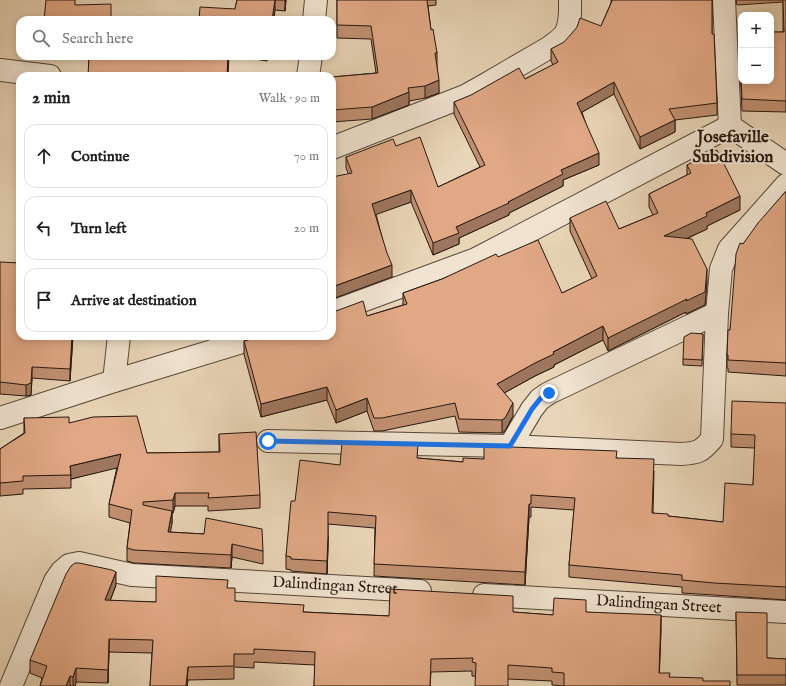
<!DOCTYPE html>
<meta charset="utf-8">
<style>
:root{--surface:#fff;--page:#f2f2f2;--text:#222;--muted:#767676;--line:#e0e0e0}
body{margin:0;font-family:"IM FELL English",serif;background:var(--page);color:var(--text)}
.controls{position:absolute;right:12px;top:12px;display:grid;overflow:hidden;border-radius:8px;box-shadow:0 2px 10px #0003}
.controls button{width:36px;height:36px;display:grid;place-items:center;padding:0;border:0;border-bottom:1px solid var(--line);background:var(--surface);color:var(--text);font:20px sans-serif}
.stop{position:absolute;width:12px;height:12px;margin:-9px;border:3px solid #1a73e8;border-radius:50%;background:#fff}
.stop.end{background:#1a73e8;border-color:#fff;box-shadow:0 1px 4px #0008}
.list{margin:0;padding:0;list-style:none}
h2{display:flex;justify-content:space-between;align-items:center;height:52px;margin:0;padding:0 16px;font-size:17px}
h2 small{font-size:13px;font-weight:400;color:var(--muted)}
.list li{display:grid;grid-template-columns:26px 1fr auto;gap:12px;align-items:center;box-sizing:border-box;height:64px;margin:0 8px 8px;padding:0 8px;border:1px solid var(--line);border-radius:12px}
.list b{display:block;font-size:15px;white-space:nowrap}
.list em{font-size:13px;font-style:normal;color:var(--muted)}
.icon{flex:none;width:22px;height:22px;fill:none;stroke:currentColor;stroke-width:2;stroke-linecap:round;stroke-linejoin:round}
.map{position:relative;flex:none;width:786px;height:686px;overflow:hidden}
.search{position:absolute;background:var(--surface);box-shadow:0 2px 10px #0003;left:16px;top:16px;width:320px;height:44px;display:flex;align-items:center;gap:10px;box-sizing:border-box;padding:0 14px;border-radius:12px;color:var(--muted);font-size:15px}
.panel{position:absolute;background:var(--surface);box-shadow:0 2px 10px #0003;left:16px;top:72px;width:320px;height:268px;border-radius:12px}
.map>svg:first-child{display:block}
</style>
<div class="map">
<svg width="786" height="686" viewBox="0 0 786 686">
<rect width="100%" height="100%" fill="#e8d4b6"/>
<filter id="stains"><feTurbulence type="fractalNoise" baseFrequency=".005" numOctaves="4"/><feColorMatrix values="0 0 0 0 .2 0 0 0 0 .09 0 0 0 0 .02 0 0 0 .5 -.17"/></filter>
<radialGradient id="worn" r=".72"><stop offset=".6" stop-color="#630" stop-opacity="0"/><stop offset="1" stop-color="#630" stop-opacity=".3"/></radialGradient>
<g fill="none" stroke-linecap="round" stroke-linejoin="round">
<defs>
<g id="street">
<path d="M724,0L730,126"/>
<path d="M314,20L316,0"/>
<path d="M0,70L50,76"/>
<path d="M308,76L311,56"/>
<path d="M332,148L465,96L483,86L550,47C555,43 563,38 566,32C571,22 570,10 570,0"/>
<path d="M332,312L476,259L730,126L786,164"/>
<path d="M114,381L119,336"/>
<path d="M0,418L114,381L262,336"/>
<path d="M268,441L510,446L681,454C698,453 701,452 712,439L717,313L721,269L729,249L786,185"/>
<path d="M510,446L532,409L540,399L549,393L717,313"/>
<path id="s1" d="M484,595L786,612"/>
<path id="s2" d="M11,686L55,581L62,571L69,565L79,563L132,575L420,591"/>
</g>
</defs>
<use href="#street" stroke="#56463a" stroke-width="24"/>
<use href="#street" stroke="#f0e3d0" stroke-width="22"/>
</g>
<path fill="#c19072" stroke="#261710" d="M237,0H286L285,11L275,10L235,9Z
M337,0H436V5L428,6L431,30L437,53V65L439,93L425,98L409,101V105L372,119L332,122V77L376,73L371,39L337,38Z
M611,0H712V34L717,103V115L675,120V132L640,149L614,94L582,112L599,165L563,180V186L509,213V215L459,238V244L433,255L411,202L376,214L392,277L346,168V157L396,146L438,187L480,167L454,114V102L525,79L553,65L551,61V49L601,26L611,3Z
M736,0H786V112L742,111L739,45V33L783,32V2L737,5Z
M60,56H229L89,69V59Z
M236,56H268L267,61Z
M687,165L740,210L707,226V229L688,238L707,282L705,305L686,314V312L608,351L603,340L554,365V367L535,376L504,393L513,416L505,431L502,433L459,432L455,416L382,431H374L367,411L336,423L327,400L261,417L244,354V341L290,337L367,316L403,305V293L442,279L498,257L562,293L592,279L570,231V218L619,229L653,215L649,207V194L687,175Z
M786,191V376L728,372V368H727V355L730,330L743,244Z
M0,262L73,336L70,381L32,378L31,395L26,396L0,394Z
M703,334L702,366L683,365V359Z
M786,403V600L714,595L682,593V587L569,577V565L574,510L531,507V517H529L525,585L374,576L375,528L328,524V548L327,574L291,571V570L286,569V556L295,501L340,465L418,458L463,462L484,459L617,458L654,471L653,513L668,516L723,522L753,485L755,448L731,447V434Z
M24,418L69,423L147,453L219,452V434L260,495V508L208,511V506H175L173,513H172V523L170,532L204,534L263,551V564L232,557L231,568L134,563L127,561V548L130,523L109,517V504L117,467L71,479V488L23,489V494L0,496V449L24,433Z
M116,585L110,601L156,602L228,588L235,601L304,612L389,616L513,612L553,615L586,612L661,629L659,673L564,686L552,685V681L508,679L472,676V671L431,672L430,686H314L315,665L254,662V668L234,667V679L188,680L187,686H150L152,653L109,652L108,683L76,682L75,686H40L42,678L30,673V660Z
M736,612L767,658L786,659V685H737Z"/>
<path fill="#9d765d" stroke="#261710" d="M275,0V10L274,20H272Z
M285,0H286L285,11Z
M228,56H229L228,76H227Z
M439,80V93L425,98V86Z
M614,82V94L577,115V103Z
M409,92V105L372,119V107Z
M675,120V132L640,149V137Z
M599,153V165L563,180V186L509,213V215L459,238V244L433,255V243L456,227L508,202L561,170Z
M411,190V202L372,216V204Z
M740,196V210L707,226V229L664,249V236L706,213Z
M392,265V277L332,299V287Z
M707,269V282L705,305L686,314V312L608,351V338Z
M603,326V340L554,365V367L535,376L497,397V384L553,352Z
M72,336H73L70,381V369Z
M32,367V378L31,395L26,396V385Z
M327,387V400L261,417V404Z
M367,398V411L336,423V410Z
M513,403V416L505,431L502,433V420Z
M121,454V467L71,479L70,466Z
M175,493V506L173,513V500Z
M529,504V517L525,585V572Z
M172,511V523L168,545V532Z
M328,536V548L327,574V561Z
M232,544V557L231,568V555Z
M116,572V585L105,614V600Z
M661,615V629L659,686V673Z
M109,639V652L108,683V670Z
M188,667L187,686H186Z
M76,668V682L75,686H73V677Z
M70,676V686H66Z"/>
<path fill="#e0a885" stroke="#261710" d="M46,0H75V5L111,4V20H44Z
M237,0H275L272,20H199L200,7L235,9Z
M337,0H427L431,30L433,29L437,53H435L439,80L425,86L408,88L409,92L372,107L332,110V77L378,73L371,26L337,25Z
M612,0H712V34H714L717,103L669,109L675,120L640,137L614,82L577,103L599,153L561,170L563,174L508,202L509,203L456,227L459,233L433,243L411,190L372,204L387,253L392,265L332,287V177L352,173L346,157L393,139L396,146L420,137L438,187L485,165L454,102L471,95L519,68L525,79L558,62L551,49L564,42L572,33L577,27L580,18L601,26L612,1Z
M783,0H786V101L742,99L739,33H741V81H771V32H784Z
M89,56H228L227,76H88Z
M717,150L740,196L706,213L707,216L664,236L692,239L707,269L705,292L686,301L687,299L608,338L603,326L553,352L554,354L535,363L497,384L513,403L505,418L502,420L459,419L455,403L382,418H374L367,398L336,410L327,387L261,404L244,341L263,336H290V337L294,336H332V311H336L363,301L367,316L407,304L403,293L442,279L496,254L498,257L538,240L562,293L597,276L570,218L606,201L619,229L658,213L649,194L691,173L687,165Z
M786,191V363L728,360V355H727L728,330H730L736,254L740,243L743,244L758,223Z
M0,262L20,263V336H72L70,369L32,367L31,383L26,385L0,382Z
M691,333L703,334L702,360L683,359L684,337Z
M732,401L786,403V587L714,583L682,580V575L569,565L575,498L531,495V504H529L525,572L374,564L376,516L328,512V536L327,561L291,559V557L286,556L291,501H295L300,460L340,465L342,443L418,444L417,458L463,462V458L484,459V446L617,451L616,458L654,459L652,513L668,514V516L723,522L725,483L753,485L755,435L731,434Z
M137,416L147,453L220,452L219,434L256,432L260,495L208,498L209,493H175L173,500L143,502V505L172,511L168,532L204,534L206,518L262,529L263,551L232,544L231,555L134,550L127,548L132,510L109,504L121,454L70,466L71,475L23,476V481L0,483V449L25,433L24,418L69,417V423L93,417Z
M75,563H79L112,570L116,572L105,600L156,602V576L228,580L227,588H235V601L304,605L303,612L389,616L390,589L513,596V612L553,615L554,598L586,600V612L661,615L659,673H670L669,677L703,678V681H730V686H564V673L552,672V668L508,665V686H475L476,663L472,662L473,658L431,659L430,686H314L315,652L254,649V654H234V666L188,667L186,686H150L153,640L109,639L108,670L76,668L73,677L70,676L66,686H40L47,666L30,660L66,574L71,566Z
M736,612L767,613V658L786,659V675H737Z"/>
<g fill="none" stroke-linecap="round" stroke-linejoin="round">
<path stroke="#1a73e8" stroke-width="5" d="M268,441L510,446L532,409L540,399L549,393"/>
</g>
<g text-anchor="middle" dominant-baseline="central" stroke-width="4" stroke-linejoin="round" paint-order="stroke">
<g font-size="16" fill="#261710" stroke="#f0e3d0">
<text stroke="none"><textPath href="#s2" startOffset="403">Dalindingan Street</textPath></text>
<text stroke="none"><textPath href="#s1" startOffset="175">Dalindingan Street</textPath></text>
</g>
<g font-size="17" font-weight="bold" fill="#261710" stroke="#f0e3d0">
<text x="733" y="137">Josefaville<tspan x="733" dy="20">Subdivision</tspan></text>
</g>
</g>
<rect width="100%" height="100%" filter="url(#stains)"/>
<rect width="100%" height="100%" fill="url(#worn)"/>
</svg>
<div class="controls">
<button>+</button>
<button>−</button>
</div>
<div class="stop" style="left:268px;top:441px"></div>
<div class="stop end" style="left:549px;top:393px"></div>
<div class="search"><svg class="icon" aria-label="search" viewBox="0 0 24 24"><circle cx="10" cy="10" r="6"/><path d="M15 15l6 6"/></svg>Search here</div>
<section class="panel">
<h2>2 min<small>Walk · 90 m</small></h2>
<ul class="list">
<li><svg class="icon" aria-label="ahead" viewBox="0 0 24 24"><path d="M12 20V5M6 11l6-6 6 6"/></svg><div><b>Continue</b></div><em>70 m</em></li>
<li><svg class="icon" aria-label="left" viewBox="0 0 24 24"><path d="M17 20v-9H6M10 6l-5 5 5 5"/></svg><div><b>Turn left</b></div><em>20 m</em></li>
<li><svg class="icon" aria-label="arrive" viewBox="0 0 24 24"><path d="M6 21V4h12l-3 4 3 4H6"/></svg><div><b>Arrive at destination</b></div></li>
</ul>
</section>
</div>
